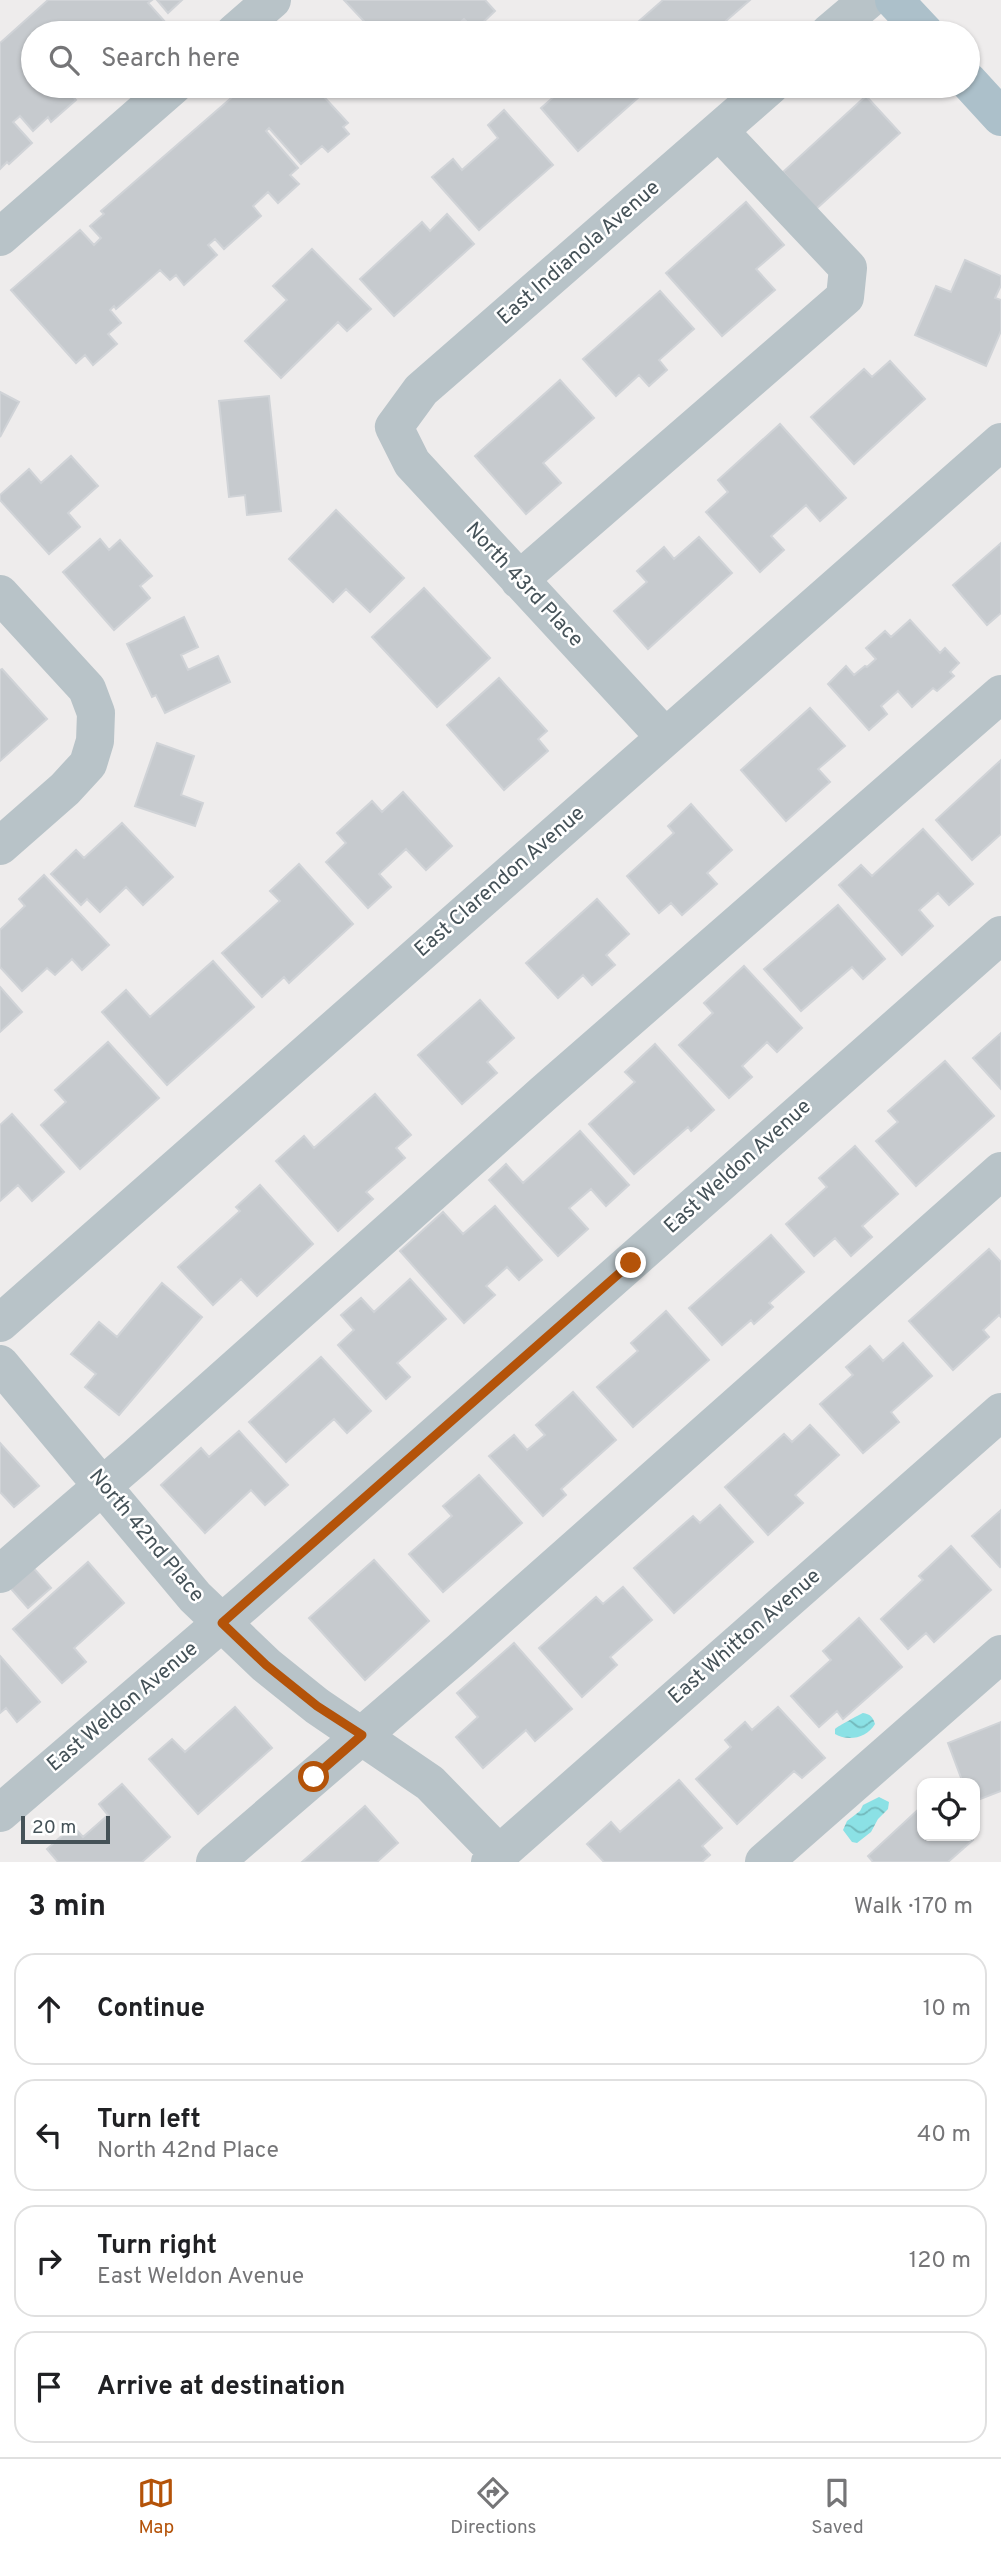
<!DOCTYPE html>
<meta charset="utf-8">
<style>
:root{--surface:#fff;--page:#f6f6f6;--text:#202124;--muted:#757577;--line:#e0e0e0;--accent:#b45309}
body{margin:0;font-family:Overpass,sans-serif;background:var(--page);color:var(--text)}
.controls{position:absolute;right:21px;bottom:21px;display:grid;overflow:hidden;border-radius:14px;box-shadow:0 2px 5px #0004}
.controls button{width:63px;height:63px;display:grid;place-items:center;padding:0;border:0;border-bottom:2px solid var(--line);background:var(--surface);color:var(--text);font:35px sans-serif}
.scale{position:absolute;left:21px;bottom:18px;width:89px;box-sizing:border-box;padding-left:7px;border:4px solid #455258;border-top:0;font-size:19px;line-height:24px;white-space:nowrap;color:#455258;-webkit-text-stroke:5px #fff;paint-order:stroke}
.stop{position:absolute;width:21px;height:21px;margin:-16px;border:5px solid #b45309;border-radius:50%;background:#fff}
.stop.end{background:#b45309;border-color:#fff;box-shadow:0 2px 7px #0008}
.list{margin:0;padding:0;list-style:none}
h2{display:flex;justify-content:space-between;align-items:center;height:91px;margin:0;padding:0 28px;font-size:30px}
h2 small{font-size:23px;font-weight:400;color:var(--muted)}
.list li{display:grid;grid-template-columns:46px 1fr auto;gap:21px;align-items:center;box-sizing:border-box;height:112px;margin:0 14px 14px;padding:0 14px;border:2px solid var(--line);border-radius:21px}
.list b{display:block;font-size:26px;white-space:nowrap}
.list p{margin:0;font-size:23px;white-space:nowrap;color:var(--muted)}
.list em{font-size:23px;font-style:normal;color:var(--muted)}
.icon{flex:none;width:38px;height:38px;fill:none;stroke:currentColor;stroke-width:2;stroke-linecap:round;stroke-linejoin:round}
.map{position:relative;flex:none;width:1001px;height:1862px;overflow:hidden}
.search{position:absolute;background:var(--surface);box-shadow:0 2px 5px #0004;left:21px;right:21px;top:21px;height:77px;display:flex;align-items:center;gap:18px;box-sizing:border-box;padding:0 24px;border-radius:38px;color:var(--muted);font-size:26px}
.sheet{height:595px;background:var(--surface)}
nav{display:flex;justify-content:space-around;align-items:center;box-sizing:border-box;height:98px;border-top:2px solid var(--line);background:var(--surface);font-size:19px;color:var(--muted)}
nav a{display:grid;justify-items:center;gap:4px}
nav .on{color:var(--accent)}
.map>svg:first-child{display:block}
</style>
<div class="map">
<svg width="1001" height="1862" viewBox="0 0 1001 1862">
<defs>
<pattern id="water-waves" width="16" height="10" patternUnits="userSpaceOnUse" patternTransform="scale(1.75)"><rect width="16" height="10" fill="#8be1e5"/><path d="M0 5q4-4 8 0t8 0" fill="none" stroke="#73b9bc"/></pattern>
</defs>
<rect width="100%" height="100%" fill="#eeecec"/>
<path fill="url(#water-waves)" d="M863,1713C870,1714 873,1717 875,1724C867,1738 848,1742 835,1734V1729C837,1727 860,1714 863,1713Z
M879,1797L889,1802L888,1809L878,1819L871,1832L857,1843L852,1842L843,1830L847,1821L860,1811L863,1805Z"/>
<path fill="#c6cace" stroke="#d0d3d7" stroke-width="2" d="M48,0H152L148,3L166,23L154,33H33V86H63L76,100L51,122L48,117L33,131L20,116L13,122L32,143L9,164L7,162L0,169V43Z
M157,0H182L168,13Z
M344,0H485L495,11L475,30L464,19L448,33H375Z
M663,0H750L712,33H634L630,29Z
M245,86H314L348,123L343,127L349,134L328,152L322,146L301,164L269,128L266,131L298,168L290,175L299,184L278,203L268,192L253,206L261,216L224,249L215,239L208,245L217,255L184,285L176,275L170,280L160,270L116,309L114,306L110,310L121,323L108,334L117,344L93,365L85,355L76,363L11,290L80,230L94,245L101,238L90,226L104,214L101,211Z
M566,86H645L648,89L578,151L541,108Z
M866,96L900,133L816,209L783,172Z
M504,110L553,165L479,230L432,177L453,159L462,170L498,138L488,125Z
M746,202L784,245L756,269L775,290L722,336L666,273Z
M447,214L474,244L394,316L360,279L422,222L430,231Z
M312,249L371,309L347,331L338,322L281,378L245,341L287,300L273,286Z
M965,260L1001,276V285L995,298L1001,300V331L986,366L915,335L936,286L951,292Z
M660,291L694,329L659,360L667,370L649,386L639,375L616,396L583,359Z
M890,361L925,399L854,464L811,417L864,369L872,377Z
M560,380L594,418L543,463L561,483L526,514L475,456Z
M0,392L19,402L0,437Z
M269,396L281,511L247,515L245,495L229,497L219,401Z
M780,424L846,498L820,521L806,505L771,536L784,550L760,572L706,512L728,492L718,480Z
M71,456L98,486L68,513L80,527L49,554L0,500V495L29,469L41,483Z
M336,510L404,578L370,612L346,589L333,602L289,559Z
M699,537L732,573L648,649L614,611L647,582L637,571L664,547L674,559Z
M100,539L109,550L120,540L152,576L140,586L150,598L114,630L63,572Z
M1001,543V613L987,625L953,585Z
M424,588L490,658L437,707L372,637Z
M184,617L198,647L181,655L188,670L218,656L230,682L165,713L156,695L152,697L127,644Z
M910,620L940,653L945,648L959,663L950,672L954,676L937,691L933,688L912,707L898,691L881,706L887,714L869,730L828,684L846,666L854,675L865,666L867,667L876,659L866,648L885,631L891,637Z
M2,669L47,719L0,761V670Z
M499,678L547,731L538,739L548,751L504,790L447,725Z
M810,708L845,746L818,769L830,782L786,821L741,770Z
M157,743L194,756L181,795L203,803L195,826L135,806Z
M1001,760V834L972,860L936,820Z
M403,792L452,846L426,870L406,849L379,874L391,887L368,908L326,862L346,843L337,833L372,801L382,812Z
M691,804L732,850L707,873L717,884L682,915L671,903L659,913L627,876L674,833L668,826Z
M122,823L173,877L143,905L126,887L100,912L87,899L81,905L51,874L76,850L84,858Z
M923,829L973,884L949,905L938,893L919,910L933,926L902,955L839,885L861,865L872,876Z
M299,864L353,924L289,983L284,977L262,997L222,953L280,901L270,891Z
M44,875L109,945L82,970L72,959L55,975L47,968L22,991L0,967V930L25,906L19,899Z
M597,899L629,934L606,955L615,965L592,985L583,975L558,998L526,963Z
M838,905L885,959L863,979L852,967L801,1011L764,969Z
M213,961L254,1007L167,1085L102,1012L126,990L150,1017Z
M744,966L802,1028L777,1052L767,1042L742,1066L752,1077L729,1098L679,1045L713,1013L704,1003Z
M0,987L22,1012L0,1032Z
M480,1000L514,1038L487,1062L497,1073L462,1104L418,1055Z
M1001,1033V1089L973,1058Z
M108,1042L159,1098L80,1169L41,1125L66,1102L55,1090Z
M655,1044L714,1110L691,1131L688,1127L634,1174L589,1124L635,1082L625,1072Z
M945,1061L994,1116L916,1186L876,1141L898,1122L888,1111Z
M375,1094L411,1135L396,1148L405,1158L366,1192L373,1199L338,1231L276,1161L304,1136L314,1148Z
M12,1114L64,1172L32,1201L18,1185L0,1201V1125Z
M580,1131L629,1185L606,1206L591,1189L569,1208L588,1229L558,1256L489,1180L506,1164L523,1183Z
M855,1146L898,1194L862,1226L872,1237L851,1256L835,1238L814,1256L786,1224L827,1187L819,1178Z
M260,1185L313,1244L257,1296L241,1279L213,1305L178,1267L240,1211L236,1207Z
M495,1206L542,1260L519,1280L507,1267L486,1286L495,1295L464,1323L400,1251L443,1212L463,1234Z
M771,1235L804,1272L769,1303L773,1307L754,1324L751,1320L722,1345L689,1308Z
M989,1249L1001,1262V1317L999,1315L983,1330L989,1337L953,1370L909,1321Z
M410,1279L446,1319L397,1363L410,1377L386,1399L338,1345L354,1330L341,1315L361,1298L374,1312Z
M162,1283L202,1317L119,1415L85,1387L96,1374L71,1354L99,1322L117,1337Z
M666,1311L709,1360L633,1427L597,1387L638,1351L631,1343Z
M903,1343L932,1376L891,1412L899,1422L863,1453L820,1404L853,1375L846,1367L870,1346L883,1361Z
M321,1357L371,1411L347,1433L334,1419L286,1462L249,1422Z
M573,1392L616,1440L561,1489L566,1495L543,1516L489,1456L514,1435L527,1450L545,1435L536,1425Z
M810,1425L839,1455L795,1495L803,1503L768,1535L725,1487L784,1434L792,1442Z
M239,1431L288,1485L265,1505L251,1490L205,1533L161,1485L201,1448L209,1457Z
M0,1443L39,1486L14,1507L0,1492Z
M479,1475L522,1523L443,1592L409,1554L452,1516L443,1506Z
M720,1505L753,1542L674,1613L634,1568L693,1516L700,1523Z
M1001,1510V1566L1000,1567L972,1536Z
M951,1546L991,1590L934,1642L926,1633L908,1649L881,1619L923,1580L919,1576Z
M374,1560L429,1621L365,1680L309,1618Z
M88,1562L124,1603L74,1648L86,1662L62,1683L13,1629Z
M30,1564L51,1588L28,1608L7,1584Z
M623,1587L652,1620L610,1657L617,1665L582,1697L539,1648L596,1597L603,1604Z
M859,1618L902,1667L843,1719L837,1711L819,1727L791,1696L831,1660L823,1651Z
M514,1643L572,1709L535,1741L526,1730L483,1768L456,1737L478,1717L457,1693Z
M0,1656L40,1702L17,1722L6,1708L0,1713Z
M235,1707L272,1748L198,1814L149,1759L172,1739L185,1752Z
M778,1707L825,1758L802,1778L794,1771L737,1824L696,1779L731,1747L725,1740L745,1722L752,1730Z
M1001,1722V1791L975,1801V1783H963L948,1743Z
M679,1780L722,1828L702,1846L710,1855L702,1862H604L587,1844L611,1822L620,1832Z
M122,1784L170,1837L142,1862H58L47,1849L73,1826L83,1837L108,1815L99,1804Z
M365,1806L398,1843L377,1862H302Z
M922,1806V1836H969L973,1840L948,1862H873L868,1856Z"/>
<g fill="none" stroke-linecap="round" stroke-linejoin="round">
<path stroke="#b8c3c8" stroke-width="38" d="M234,33L272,0
M829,33L868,0
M0,237L173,86
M519,580L845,297L848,268L719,131
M0,594L87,689L96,713L95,741L88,764L65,789L0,846
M665,737L412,463L394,427L421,390L770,86
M0,1323L1001,442
M0,1364L195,1597L266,1665L317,1706L430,1783L499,1854
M0,1574L136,1457L544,1093L1001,694
M0,1813L246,1602L1001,935
M215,1862L459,1652L1001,1171
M490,1862L1001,1412
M764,1862L1001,1654"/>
<path stroke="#acc0ca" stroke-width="38" d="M894,0L925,33
M968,81L1001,117"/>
</g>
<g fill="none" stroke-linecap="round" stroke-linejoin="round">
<path stroke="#b45309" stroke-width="9" d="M314,1777L362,1735L317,1706L266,1665L222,1623L631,1263"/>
</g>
<g text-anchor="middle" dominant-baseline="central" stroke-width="5" stroke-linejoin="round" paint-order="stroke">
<g font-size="21" fill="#455258" stroke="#fff">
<text transform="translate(579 253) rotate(-41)">East Indianola Avenue</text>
<text transform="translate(524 585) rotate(47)">North 43rd Place</text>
<text transform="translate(500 882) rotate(-41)">East Clarendon Avenue</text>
<text transform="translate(738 1167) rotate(-42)">East Weldon Avenue</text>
<text transform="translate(146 1536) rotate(50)">North 42nd Place</text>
<text transform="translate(745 1637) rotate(-41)">East Whitton Avenue</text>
<text transform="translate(123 1707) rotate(-40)">East Weldon Avenue</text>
</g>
</g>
</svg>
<div class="controls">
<button><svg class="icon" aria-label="locate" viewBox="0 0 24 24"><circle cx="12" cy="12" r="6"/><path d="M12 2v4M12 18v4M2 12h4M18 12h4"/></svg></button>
</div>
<div class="scale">20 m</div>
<div class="stop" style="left:314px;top:1777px"></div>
<div class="stop end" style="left:631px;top:1263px"></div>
<div class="search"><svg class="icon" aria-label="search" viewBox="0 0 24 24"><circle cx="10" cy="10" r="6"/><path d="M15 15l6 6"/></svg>Search here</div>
</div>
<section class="sheet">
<h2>3 min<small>Walk · 170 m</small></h2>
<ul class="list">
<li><svg class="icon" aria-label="ahead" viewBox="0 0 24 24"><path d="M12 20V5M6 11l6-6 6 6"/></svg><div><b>Continue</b></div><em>10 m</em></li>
<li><svg class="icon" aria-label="left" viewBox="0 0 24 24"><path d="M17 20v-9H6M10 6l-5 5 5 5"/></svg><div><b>Turn left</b><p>North 42nd Place</p></div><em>40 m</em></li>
<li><svg class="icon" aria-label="right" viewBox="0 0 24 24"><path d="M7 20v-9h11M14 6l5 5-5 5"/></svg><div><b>Turn right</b><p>East Weldon Avenue</p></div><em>120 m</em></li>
<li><svg class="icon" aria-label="arrive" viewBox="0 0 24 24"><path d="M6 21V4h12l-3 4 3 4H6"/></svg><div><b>Arrive at destination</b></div></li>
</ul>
</section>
<nav>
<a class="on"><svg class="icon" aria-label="map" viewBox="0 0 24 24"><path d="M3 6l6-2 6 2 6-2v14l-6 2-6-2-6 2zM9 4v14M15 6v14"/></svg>Map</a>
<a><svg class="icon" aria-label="directions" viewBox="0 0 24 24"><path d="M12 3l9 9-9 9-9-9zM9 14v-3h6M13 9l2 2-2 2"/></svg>Directions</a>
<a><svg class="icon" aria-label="saved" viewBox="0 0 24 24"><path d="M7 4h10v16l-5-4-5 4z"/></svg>Saved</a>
</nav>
